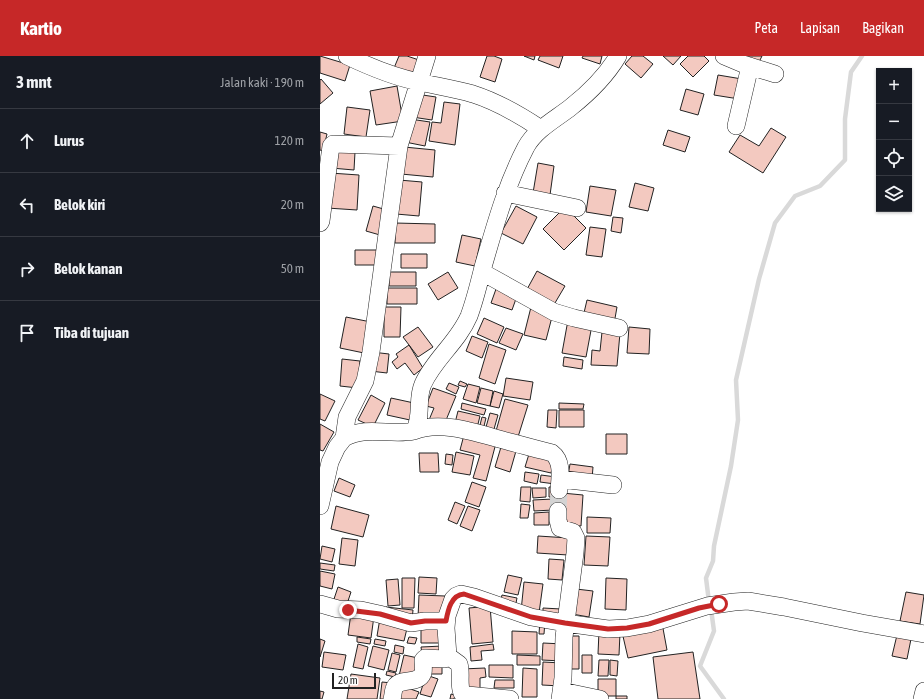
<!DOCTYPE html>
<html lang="id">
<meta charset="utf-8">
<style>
:root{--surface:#171b24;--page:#20242c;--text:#f1f3f6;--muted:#9ea1a6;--line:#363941;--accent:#c62828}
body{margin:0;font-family:"Asap Condensed",sans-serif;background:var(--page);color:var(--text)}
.controls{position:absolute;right:12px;top:12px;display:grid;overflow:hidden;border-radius:0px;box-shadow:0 1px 3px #0004}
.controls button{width:36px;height:36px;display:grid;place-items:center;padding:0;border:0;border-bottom:1px solid var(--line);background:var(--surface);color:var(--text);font:20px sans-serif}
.scale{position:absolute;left:12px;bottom:10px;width:44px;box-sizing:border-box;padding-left:4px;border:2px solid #222;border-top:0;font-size:11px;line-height:14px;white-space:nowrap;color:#222;-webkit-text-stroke:3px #fff;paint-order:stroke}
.stop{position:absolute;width:12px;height:12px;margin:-9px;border:3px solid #c62828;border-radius:50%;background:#fff}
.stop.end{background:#c62828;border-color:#fff;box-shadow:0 1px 4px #0008}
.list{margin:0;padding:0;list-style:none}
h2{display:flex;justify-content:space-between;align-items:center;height:52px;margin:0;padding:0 16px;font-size:17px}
h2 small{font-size:13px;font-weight:400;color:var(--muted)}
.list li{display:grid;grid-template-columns:26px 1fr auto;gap:12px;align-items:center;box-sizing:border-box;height:64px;padding:0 16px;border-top:1px solid var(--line)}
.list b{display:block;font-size:15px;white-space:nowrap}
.list em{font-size:13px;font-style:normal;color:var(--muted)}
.icon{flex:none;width:22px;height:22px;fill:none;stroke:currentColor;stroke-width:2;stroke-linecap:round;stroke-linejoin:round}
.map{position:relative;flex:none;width:604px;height:643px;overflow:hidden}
header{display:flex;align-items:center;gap:24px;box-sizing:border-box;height:56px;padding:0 20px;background:var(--accent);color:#fff}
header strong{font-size:19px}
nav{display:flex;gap:22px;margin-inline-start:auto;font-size:14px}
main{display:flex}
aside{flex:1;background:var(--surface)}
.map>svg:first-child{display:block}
</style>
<header>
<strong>Kartio</strong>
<nav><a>Peta</a><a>Lapisan</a><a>Bagikan</a></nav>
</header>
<main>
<aside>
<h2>3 mnt<small>Jalan kaki · 190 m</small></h2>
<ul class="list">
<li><svg class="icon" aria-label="ahead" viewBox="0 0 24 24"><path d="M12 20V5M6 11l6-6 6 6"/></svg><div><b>Lurus</b></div><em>120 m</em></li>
<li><svg class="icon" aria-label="left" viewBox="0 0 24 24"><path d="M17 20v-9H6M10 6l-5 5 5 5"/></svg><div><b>Belok kiri</b></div><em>20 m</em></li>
<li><svg class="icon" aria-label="right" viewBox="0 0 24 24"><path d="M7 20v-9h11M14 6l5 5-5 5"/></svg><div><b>Belok kanan</b></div><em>50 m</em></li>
<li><svg class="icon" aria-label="arrive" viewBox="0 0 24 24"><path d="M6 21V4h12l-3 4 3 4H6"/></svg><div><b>Tiba di tujuan</b></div></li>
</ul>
</aside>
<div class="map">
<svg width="604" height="643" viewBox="0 0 604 643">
<rect width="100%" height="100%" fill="#fff"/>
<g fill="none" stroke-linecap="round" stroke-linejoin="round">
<path stroke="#d9d9d9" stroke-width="4.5" d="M389,546L386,522L393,505L394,490L411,410L418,364L416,324L439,223L455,167L475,140L500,130L525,104V63L531,16L542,0
M391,553L394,575L380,610L404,643"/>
</g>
<path fill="#f3c9c0" stroke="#222" d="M0,0L30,9L25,25L0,17Z
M79,0H87L102,5L96,20L74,12Z
M167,0H174L182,3L175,26L160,21Z
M204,0H215L214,4Z
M220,0H243L239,12L218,4Z
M263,0H282L280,8L262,2Z
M312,0H323L333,8L321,22L305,8Z
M343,0H361L353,9Z
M368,0H384L389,5L373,21L360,8Z
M422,0H442L438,8Z
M398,19L422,23L419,43L394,39Z
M1,23L13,37L0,48V24Z
M77,30L83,65L56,69L50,35Z
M366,33L384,38L378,59L360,54Z
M96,38L116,41L112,64L92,61Z
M124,46L140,48L135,89L109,85L112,66L121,67Z
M27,51L50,54L46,81L24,78Z
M90,63L110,66L105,90L85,86Z
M451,72L466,81L443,117L409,96L420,79L439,90Z
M348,74L370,81L365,96L343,89Z
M0,76L7,78L3,95L0,94Z
M84,91L115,94L113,121L81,118Z
M12,95L35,96L34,114L11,112Z
M218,107L234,110L230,139L213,137Z
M10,117L39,119L37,154L7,152Z
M79,124L102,126L99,160L76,158Z
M315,127L334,132L328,155L309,151Z
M270,130L296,134L291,160L266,156Z
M53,150L67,154L60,179L46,175Z
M196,150L217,161L203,188L181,177Z
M245,151L266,172L244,194L223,173Z
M293,161L303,162L301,177L291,175Z
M75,167L115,168V187H75Z
M270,171L286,173L282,201L266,199Z
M142,179L161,183L155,210L136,206Z
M35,194H57L56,209H35Z
M81,198H107V212H81Z
M217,215L245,230L232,252L205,237Z
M69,216H96V230H69Z
M128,216L138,232L118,244L108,228Z
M67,232H97V248H67Z
M176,233L197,240L192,254L171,247Z
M267,244L297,251L294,268L263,261Z
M64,251H81L80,281H64Z
M211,251L233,257L226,284L204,279Z
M26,261L51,266L44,297L20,292Z
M164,262L184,271L177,287L157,278Z
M248,264L272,269L266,301L242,297Z
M98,271L113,291L98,301L83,281Z
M309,271L330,273L329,298L307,297Z
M186,272L203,278L196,294L179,287Z
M282,276L300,277L297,310L271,309L272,294L280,295Z
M152,280L168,286L162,302L146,295Z
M169,288L186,294L175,328L159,322Z
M89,289L103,312L94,319L85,307L77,313L72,306L78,301L76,298Z
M52,296L69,298L67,317L50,315Z
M244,301L263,304L262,313L243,310Z
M22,303L40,305L38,332L20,330Z
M186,322L213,326L210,344L183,340Z
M140,325L147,328L145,331L138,329Z
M129,327L139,331L136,338L126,333Z
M148,328L160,331L156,347L143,343Z
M113,332L136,340L124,369L109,364L114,352L106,350Z
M161,332L173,335L170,350L157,347Z
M174,335L183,338L179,352L170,350Z
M0,338L15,345L5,365L0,363Z
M51,339L65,347L53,371L38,364Z
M71,342L94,347L90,364L67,359Z
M185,343L208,349L198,381L176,375Z
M142,347L166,353L164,359L141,353Z
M239,347L264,348L263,353H239Z
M228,354H237L236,372L227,371Z
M239,354H264V371H239Z
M138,355L160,360L156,376L134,371Z
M170,357L178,359L172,380L164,378Z
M162,361L166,362L162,378L158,377Z
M0,368L14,376L3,395L0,394Z
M286,378H307V398H286Z
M144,379L176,387L166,425L153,422L160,399L140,394Z
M181,391L196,395L190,416L175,411Z
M136,396L154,400L150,419L132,416Z
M99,397H118L119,416H100Z
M126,398L133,399L132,409L125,408Z
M209,398L234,404L231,417L205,411Z
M250,408L273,411L272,423L248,420Z
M205,416L219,418L217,428L204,425Z
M221,419L236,421L235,428L220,426Z
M19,422L35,429L30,441L14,435Z
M152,426L166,431L159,451L145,446Z
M201,431H211L210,446L200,445Z
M229,431H237V441H229Z
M212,432H226V441L213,442Z
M242,437L263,439L261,470L240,469Z
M233,443V454L214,455L213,444Z
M135,446L145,450L137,468L128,464Z
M201,448L210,449L208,462H200Z
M16,450L49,459L43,481L11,473Z
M148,450L160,454L152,475L140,470Z
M229,456V469H214V457Z
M267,461L291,462L290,477H267Z
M218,480L249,482L248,499L217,497Z
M266,480L290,481L288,510L264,509Z
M22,482L38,484L35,510L19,508Z
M2,490L15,493L12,506L0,503Z
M229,503L244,504L242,524L228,523Z
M0,507L15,509L14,515L0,513Z
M0,515L15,518L12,533L0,530Z
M188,519L202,522L198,539L184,536Z
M99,521L117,522L116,538L98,537Z
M82,522H95L94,552H82Z
M286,522L307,523L306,554L285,553Z
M78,523L80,549L68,550L66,524Z
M204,526L223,528L219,557L201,555Z
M18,531L31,536L26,551L13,546Z
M256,533L273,535L269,561L252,558Z
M586,536L604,539L600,568L580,565Z
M99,539L125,540L124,563L98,562Z
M182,539L197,542L196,547L181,543Z
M170,550L173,586L152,588L149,552Z
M66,551L93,554L92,565Z
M223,552L241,553L240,561H223Z
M31,557L54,560L51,582L28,579Z
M60,562L88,568L84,585L57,580Z
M220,564L225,565L224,578H219Z
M342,567L347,594L308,602L302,576Z
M101,568H123V587H101Z
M192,575L217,576V598H192Z
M279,575L300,577L299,599L278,598Z
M577,579L591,583L587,603L572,600Z
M249,580H259V613H249Z
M37,581L51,583L50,588L37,586Z
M89,581L97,582L95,588L87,587Z
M0,583L5,585L0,601Z
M55,583L66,585L65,590L54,588Z
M223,587L243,588L242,605L222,604Z
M38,588L48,591L43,613L33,611Z
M173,588L174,594L161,595L162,604L151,605L150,591Z
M75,589L84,591L83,598L74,596Z
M53,590L69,594L64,614L48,610Z
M123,590L124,598L102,599L101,591Z
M4,596L26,599L23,614L2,611Z
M373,596L380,643H338L333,601Z
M72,597L80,599L76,616L68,614Z
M84,599L98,602L93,623L79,620Z
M197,599L220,600V609H197Z
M262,599H272V617H262Z
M279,604H289L288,620H278Z
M290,604L298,605L297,620L290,619Z
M106,606H122V618H106Z
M223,606L242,607L241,630L222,629Z
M169,609H193V622L169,621Z
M165,612L166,621L160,622V637H142V613Z
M203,612L217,613V641H202Z
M67,615L76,617L75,621L66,619Z
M31,618L60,622L57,643H27Z
M106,619L118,623L111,641L100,638Z
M278,623H296V640H278Z
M175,624H194V632H174Z
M62,626L72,627L70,643H60Z
M79,629L99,636L96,643H75Z
M0,635L4,636L2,643H0Z
M131,638L135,639L134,643H130Z
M296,640H307V643H296Z"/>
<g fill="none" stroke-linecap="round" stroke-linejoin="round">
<path stroke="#d3d3d3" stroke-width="17" stroke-dasharray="17 8" stroke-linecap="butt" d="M238,455L239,434"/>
<defs>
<path id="minor" d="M27,0C50,11 74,21 99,26C117,30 135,33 153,38C178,46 200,59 221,73
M404,0L423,8L455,18
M416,70L430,10
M185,137L257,152
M0,167L1,165L11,90L13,88L79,90
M162,216L234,256L254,262L299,272
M94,375C122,363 162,379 190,386C204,390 218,393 232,397C243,405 240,422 239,434
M24,382C47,369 70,380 94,375C103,361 96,343 103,328C114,303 138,286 149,260C155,244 159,227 163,211C175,170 186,129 206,91C216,73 236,63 251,51C270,36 286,20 298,0
M240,423L293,429
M0,450L10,406L17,391L24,382L27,361L45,325L51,296L79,90L107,0
M238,455V464L240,472L253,476L256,482L255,497L244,581L243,622L240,643
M0,548L18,553L41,554L59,558L91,567L105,565H126
M128,600L139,608C142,617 138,628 142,637L147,639L190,643
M242,635L280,643
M72,643C73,640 73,636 74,633C78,620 98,630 103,617C104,613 103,608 103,604L105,602L125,603L128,600L126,572L127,560L133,543L136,540L141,538L154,541L211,561L245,567L288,573L307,572L329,568L387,550L414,546L428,545L464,551L542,567L604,578
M602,643L604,635"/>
</defs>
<use href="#minor" stroke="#222" stroke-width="18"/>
<use href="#minor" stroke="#fff" stroke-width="17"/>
</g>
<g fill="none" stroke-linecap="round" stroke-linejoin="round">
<path stroke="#c62828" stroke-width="5" d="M28,554L60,558L91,567L105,565H126C128,554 131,539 144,538L211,561L245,567L288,573L307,572L329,568L379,552L399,548"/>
</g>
</svg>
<div class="controls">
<button>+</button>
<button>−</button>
<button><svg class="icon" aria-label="locate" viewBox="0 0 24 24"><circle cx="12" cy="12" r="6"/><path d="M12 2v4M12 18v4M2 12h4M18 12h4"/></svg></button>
<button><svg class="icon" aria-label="layers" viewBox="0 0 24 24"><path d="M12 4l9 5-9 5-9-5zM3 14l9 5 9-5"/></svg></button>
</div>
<div class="scale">20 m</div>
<div class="stop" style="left:399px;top:548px"></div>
<div class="stop end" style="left:28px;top:554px"></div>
</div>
</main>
